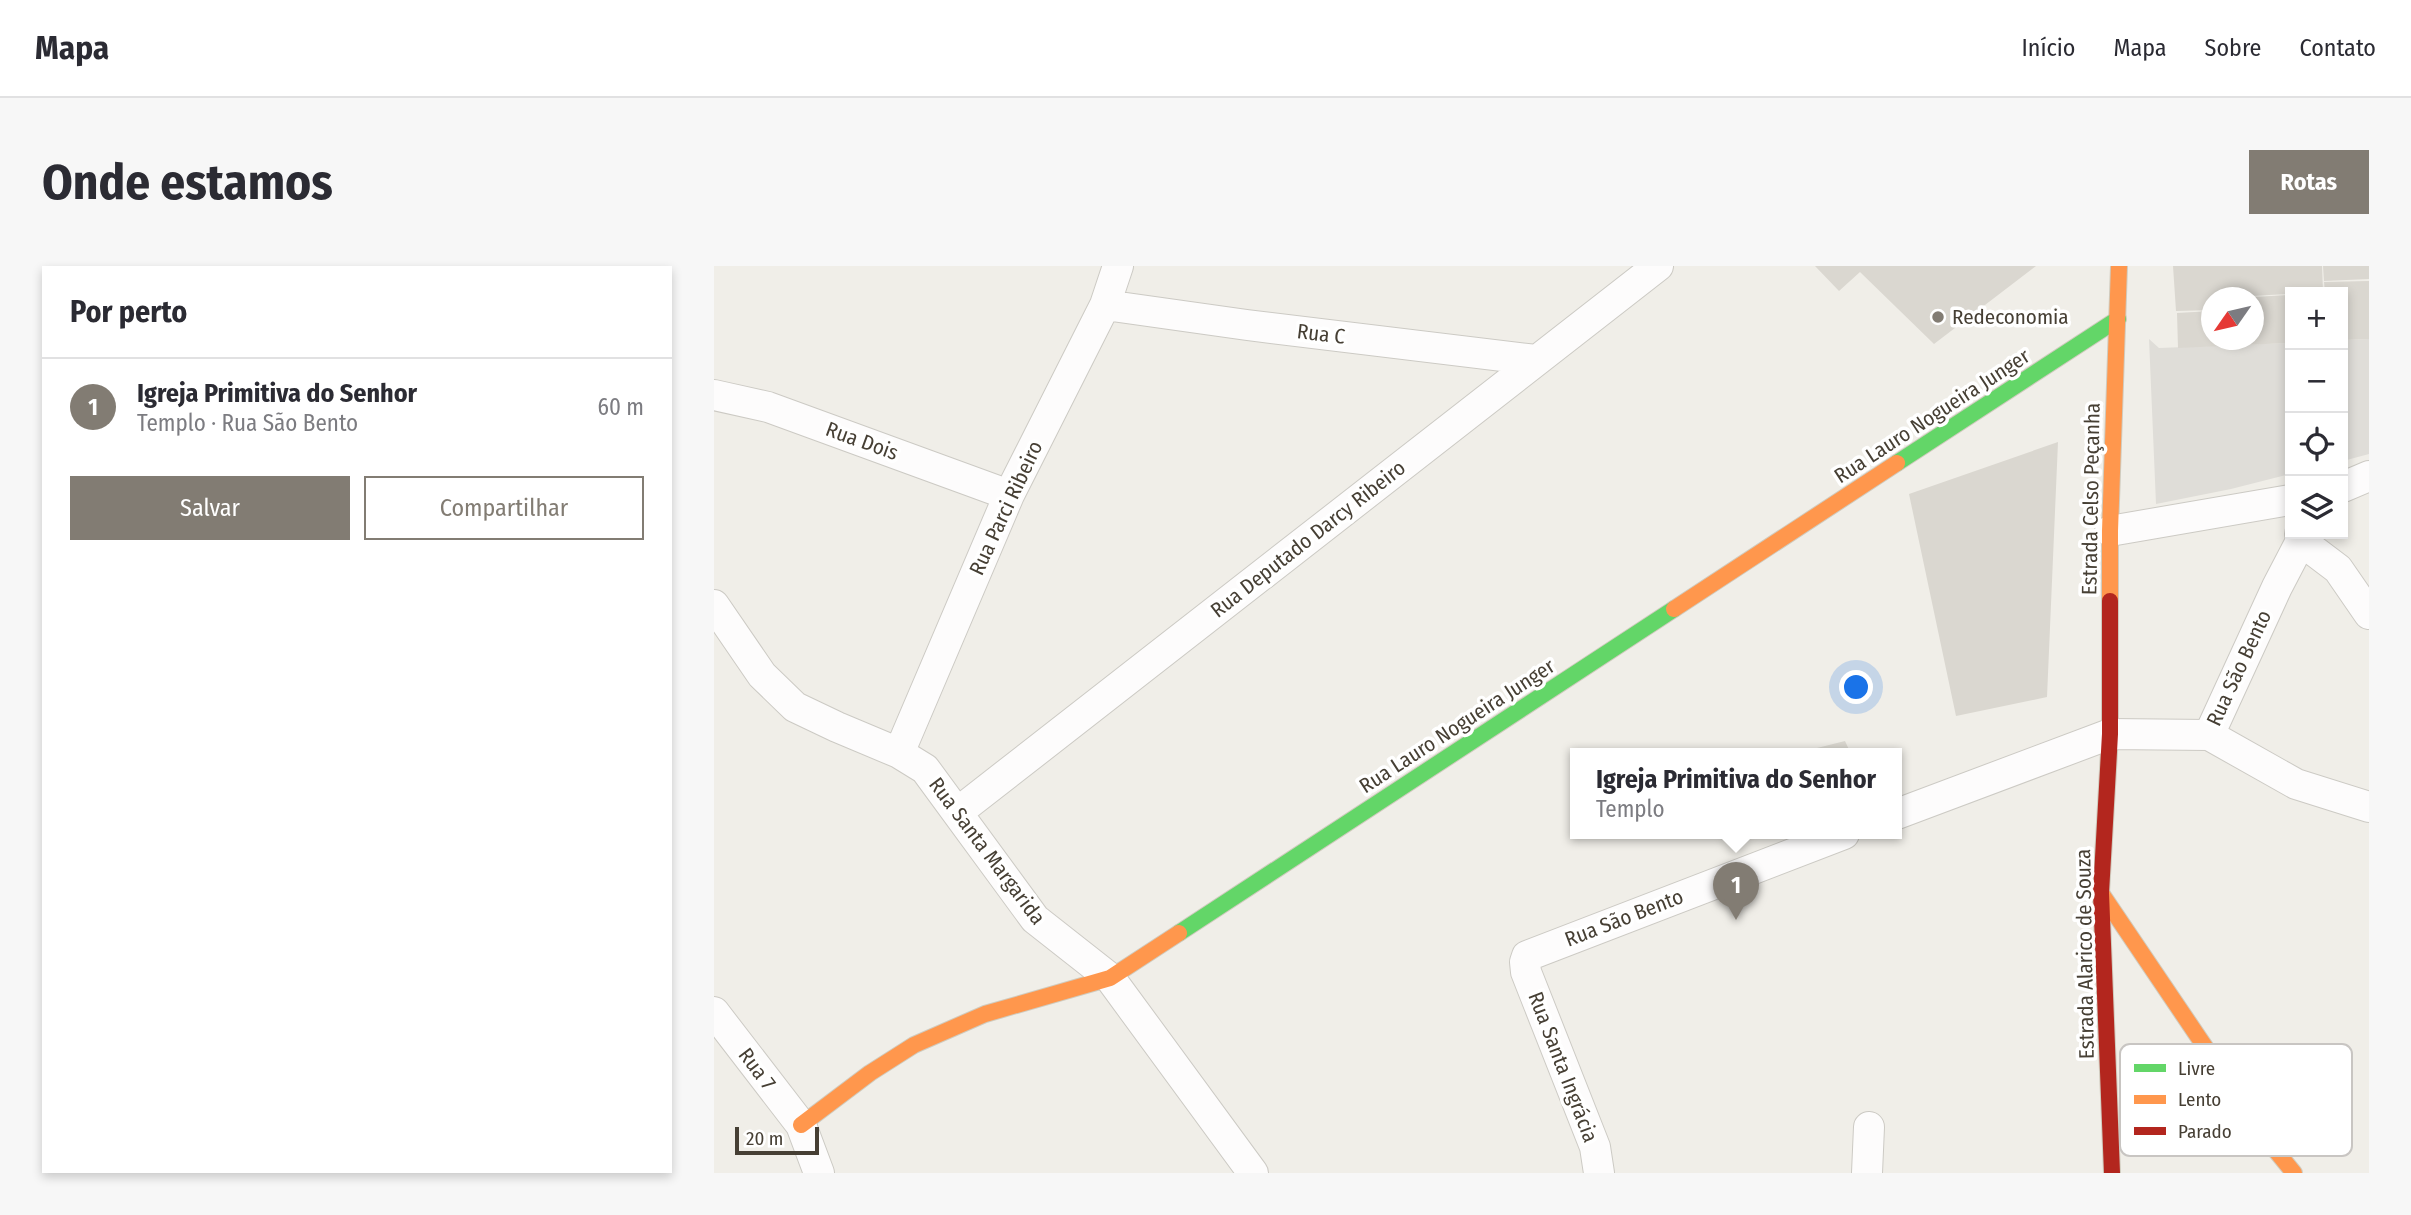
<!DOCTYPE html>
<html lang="pt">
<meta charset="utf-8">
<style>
:root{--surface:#fff;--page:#f7f7f7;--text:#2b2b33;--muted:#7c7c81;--line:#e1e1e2;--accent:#827c73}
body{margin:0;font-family:"Fira Sans Condensed",sans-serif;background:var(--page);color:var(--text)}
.controls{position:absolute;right:21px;top:21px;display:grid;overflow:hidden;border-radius:0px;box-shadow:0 4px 10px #0003}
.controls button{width:63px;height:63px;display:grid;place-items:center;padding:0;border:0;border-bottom:2px solid var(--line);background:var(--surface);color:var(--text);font:35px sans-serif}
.compass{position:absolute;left:1487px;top:21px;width:63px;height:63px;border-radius:50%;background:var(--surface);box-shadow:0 4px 10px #0003;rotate:236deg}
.scale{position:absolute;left:21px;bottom:18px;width:84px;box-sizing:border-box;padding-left:7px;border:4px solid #463f34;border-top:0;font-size:19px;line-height:24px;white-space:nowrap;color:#463f34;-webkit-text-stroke:5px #fff;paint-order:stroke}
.you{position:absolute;left:1143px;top:422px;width:24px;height:24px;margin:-18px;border:5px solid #fff;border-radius:50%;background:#1a73e8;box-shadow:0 0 0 10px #1a73e833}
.badge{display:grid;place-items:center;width:46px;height:46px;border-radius:50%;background:var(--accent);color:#fff;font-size:23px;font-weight:700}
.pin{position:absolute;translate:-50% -58px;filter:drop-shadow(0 2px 4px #0008)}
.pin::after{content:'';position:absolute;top:37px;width:24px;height:21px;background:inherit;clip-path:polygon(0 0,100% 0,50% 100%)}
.popup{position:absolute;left:856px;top:482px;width:332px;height:91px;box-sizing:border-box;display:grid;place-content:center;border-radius:0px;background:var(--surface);filter:drop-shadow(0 2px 5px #0005);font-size:23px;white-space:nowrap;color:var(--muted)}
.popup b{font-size:26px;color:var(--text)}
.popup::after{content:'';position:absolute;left:50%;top:100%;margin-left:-14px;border:14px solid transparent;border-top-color:var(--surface)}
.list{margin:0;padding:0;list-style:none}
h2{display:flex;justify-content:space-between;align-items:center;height:91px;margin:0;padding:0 28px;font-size:30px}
h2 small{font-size:23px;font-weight:400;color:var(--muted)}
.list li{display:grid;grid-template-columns:46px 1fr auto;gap:21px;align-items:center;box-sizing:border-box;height:98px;padding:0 28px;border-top:2px solid var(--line)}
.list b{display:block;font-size:26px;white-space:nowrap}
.list p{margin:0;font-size:23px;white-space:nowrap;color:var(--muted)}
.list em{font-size:23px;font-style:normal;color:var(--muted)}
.actions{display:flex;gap:14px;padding:21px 28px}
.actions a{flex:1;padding:16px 0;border:2px solid var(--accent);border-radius:0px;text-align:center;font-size:24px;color:var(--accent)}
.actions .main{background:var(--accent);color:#fff}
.icon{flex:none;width:38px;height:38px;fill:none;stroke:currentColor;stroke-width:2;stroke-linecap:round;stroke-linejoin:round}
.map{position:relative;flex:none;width:1655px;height:907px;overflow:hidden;border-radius:0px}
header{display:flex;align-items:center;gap:42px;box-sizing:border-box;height:98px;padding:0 35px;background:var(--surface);border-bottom:2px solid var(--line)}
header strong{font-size:33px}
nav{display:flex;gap:38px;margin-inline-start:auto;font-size:24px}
.intro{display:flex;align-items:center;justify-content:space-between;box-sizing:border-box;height:168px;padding:0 42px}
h1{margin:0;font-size:49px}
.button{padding:18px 32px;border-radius:0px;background:var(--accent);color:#fff;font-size:24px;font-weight:700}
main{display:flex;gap:42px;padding:0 42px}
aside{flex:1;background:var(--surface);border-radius:0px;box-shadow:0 4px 10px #0003}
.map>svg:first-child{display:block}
</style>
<header>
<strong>Mapa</strong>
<nav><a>Início</a><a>Mapa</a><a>Sobre</a><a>Contato</a></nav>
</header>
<div class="intro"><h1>Onde estamos</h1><a class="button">Rotas</a></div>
<main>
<aside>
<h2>Por perto<small></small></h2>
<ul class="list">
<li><span class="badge">1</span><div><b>Igreja Primitiva do Senhor</b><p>Templo · Rua São Bento</p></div><em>60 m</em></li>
</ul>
<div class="actions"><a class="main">Salvar</a><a>Compartilhar</a></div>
</aside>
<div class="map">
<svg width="1655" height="907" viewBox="0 0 1655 907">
<rect width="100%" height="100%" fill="#f0eee8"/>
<path fill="#dfddd8" d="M1435,73L1445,82L1576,77V208L1517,223L1442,238Z
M1655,73V188L1629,195V74Z"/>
<path fill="#dad7d0" d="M1101,0H1322L1220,78L1146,6L1125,25Z
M1459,0H1608L1609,26L1498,32V44L1462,45Z
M1609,0H1655V13L1610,15Z
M1655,15V73L1629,74V26H1611L1610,16Z
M1576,29V77L1464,82L1463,47L1498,45V74H1540V31Z
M1344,176L1333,431L1242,450L1195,228Z
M1131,475L1137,488H1090L1095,484Z"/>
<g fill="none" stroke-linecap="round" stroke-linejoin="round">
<defs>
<path id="street" d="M391,39L533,59L822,94
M0,129L54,141L295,229
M1629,221L1655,210
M1396,265L1576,234
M1587,275L1624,303L1655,348
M0,339L48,409L81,441L123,461L185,487L211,503L321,653L396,712L539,907
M1495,469L1582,518L1655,541
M185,487L295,229L391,39L404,0
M244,546L944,0
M1183,548L1396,468L1495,469L1563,321L1587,275L1586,268
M0,746L87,859L105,907
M885,907L881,881L812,706L811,696L813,690L1130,568
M1153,907L1155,861"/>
<path id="fast" d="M1183,197L1404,53
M465,667L960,343"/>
<path id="slow" d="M1396,335V265L1405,0
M960,343L1183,197
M1387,627L1558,880L1580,907
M87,859L156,807L200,779L271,748L396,712L465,667"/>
<path id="jam" d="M1396,335V468L1387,627L1398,907"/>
</defs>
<use href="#street" stroke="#cccac4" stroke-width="32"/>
<use href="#fast" stroke="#d0cbbe" stroke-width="18"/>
<use href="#slow" stroke="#d0cbbe" stroke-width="18"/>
<use href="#jam" stroke="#d0cbbe" stroke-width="18"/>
<use href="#street" stroke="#fdfcfc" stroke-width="30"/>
<use href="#fast" stroke="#63d668" stroke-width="16"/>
<use href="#slow" stroke="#ff974d" stroke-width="16"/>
<use href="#jam" stroke="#b3261e" stroke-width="16"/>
</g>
<circle fill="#827c73" stroke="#fff" stroke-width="2.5" cx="1224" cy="51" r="7"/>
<g text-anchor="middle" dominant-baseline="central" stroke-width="7" stroke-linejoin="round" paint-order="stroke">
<g font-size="21" fill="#463f34" stroke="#fff" text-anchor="start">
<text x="1238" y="51">Redeconomia</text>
</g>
<g font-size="21" fill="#463f34" stroke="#fff">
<text transform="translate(607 68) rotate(7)">Rua C</text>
<text transform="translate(1218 150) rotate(-33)">Rua Lauro Nogueira Junger</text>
<text transform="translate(148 175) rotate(20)">Rua Dois</text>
<text transform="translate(1377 233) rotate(-89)">Estrada Celso Peçanha</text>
<text transform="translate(292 242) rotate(-65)">Rua Parci Ribeiro</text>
<text transform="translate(594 273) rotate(-38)">Rua Deputado Darcy Ribeiro</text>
<text transform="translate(1525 402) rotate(-65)">Rua São Bento</text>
<text transform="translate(743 460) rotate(-33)">Rua Lauro Nogueira Junger</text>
<text transform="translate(273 585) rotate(53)">Rua Santa Margarida</text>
<text transform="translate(910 652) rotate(-21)">Rua São Bento</text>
<text transform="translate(1371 688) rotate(-91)">Estrada Alarico de Souza</text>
<text transform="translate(849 801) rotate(69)">Rua Santa Ingrácia</text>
<text transform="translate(43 803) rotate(53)">Rua 7</text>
</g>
</g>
<rect x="1406" y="778" width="232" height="112" rx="10" fill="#fff" stroke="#c8c5c2" stroke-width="2"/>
<rect x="1420" y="798" width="32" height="8" fill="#63d668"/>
<rect x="1420" y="829" width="32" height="9" fill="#ff974d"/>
<rect x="1420" y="861" width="32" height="8" fill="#b3261e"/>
<g font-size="19" fill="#463f34">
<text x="1464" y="809">Livre</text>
<text x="1464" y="840">Lento</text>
<text x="1464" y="872">Parado</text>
</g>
</svg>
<div class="controls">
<button>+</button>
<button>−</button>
<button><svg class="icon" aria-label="locate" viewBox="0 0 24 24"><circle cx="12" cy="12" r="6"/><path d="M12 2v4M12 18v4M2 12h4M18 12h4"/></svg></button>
<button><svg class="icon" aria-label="layers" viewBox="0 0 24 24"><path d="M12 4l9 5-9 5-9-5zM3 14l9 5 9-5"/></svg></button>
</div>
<svg class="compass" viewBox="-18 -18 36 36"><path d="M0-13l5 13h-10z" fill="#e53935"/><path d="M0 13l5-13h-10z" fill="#7c7c81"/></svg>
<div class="scale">20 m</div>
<div class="you"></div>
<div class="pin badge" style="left:1022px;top:654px">1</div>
<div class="popup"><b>Igreja Primitiva do Senhor</b>Templo</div>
</div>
</main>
